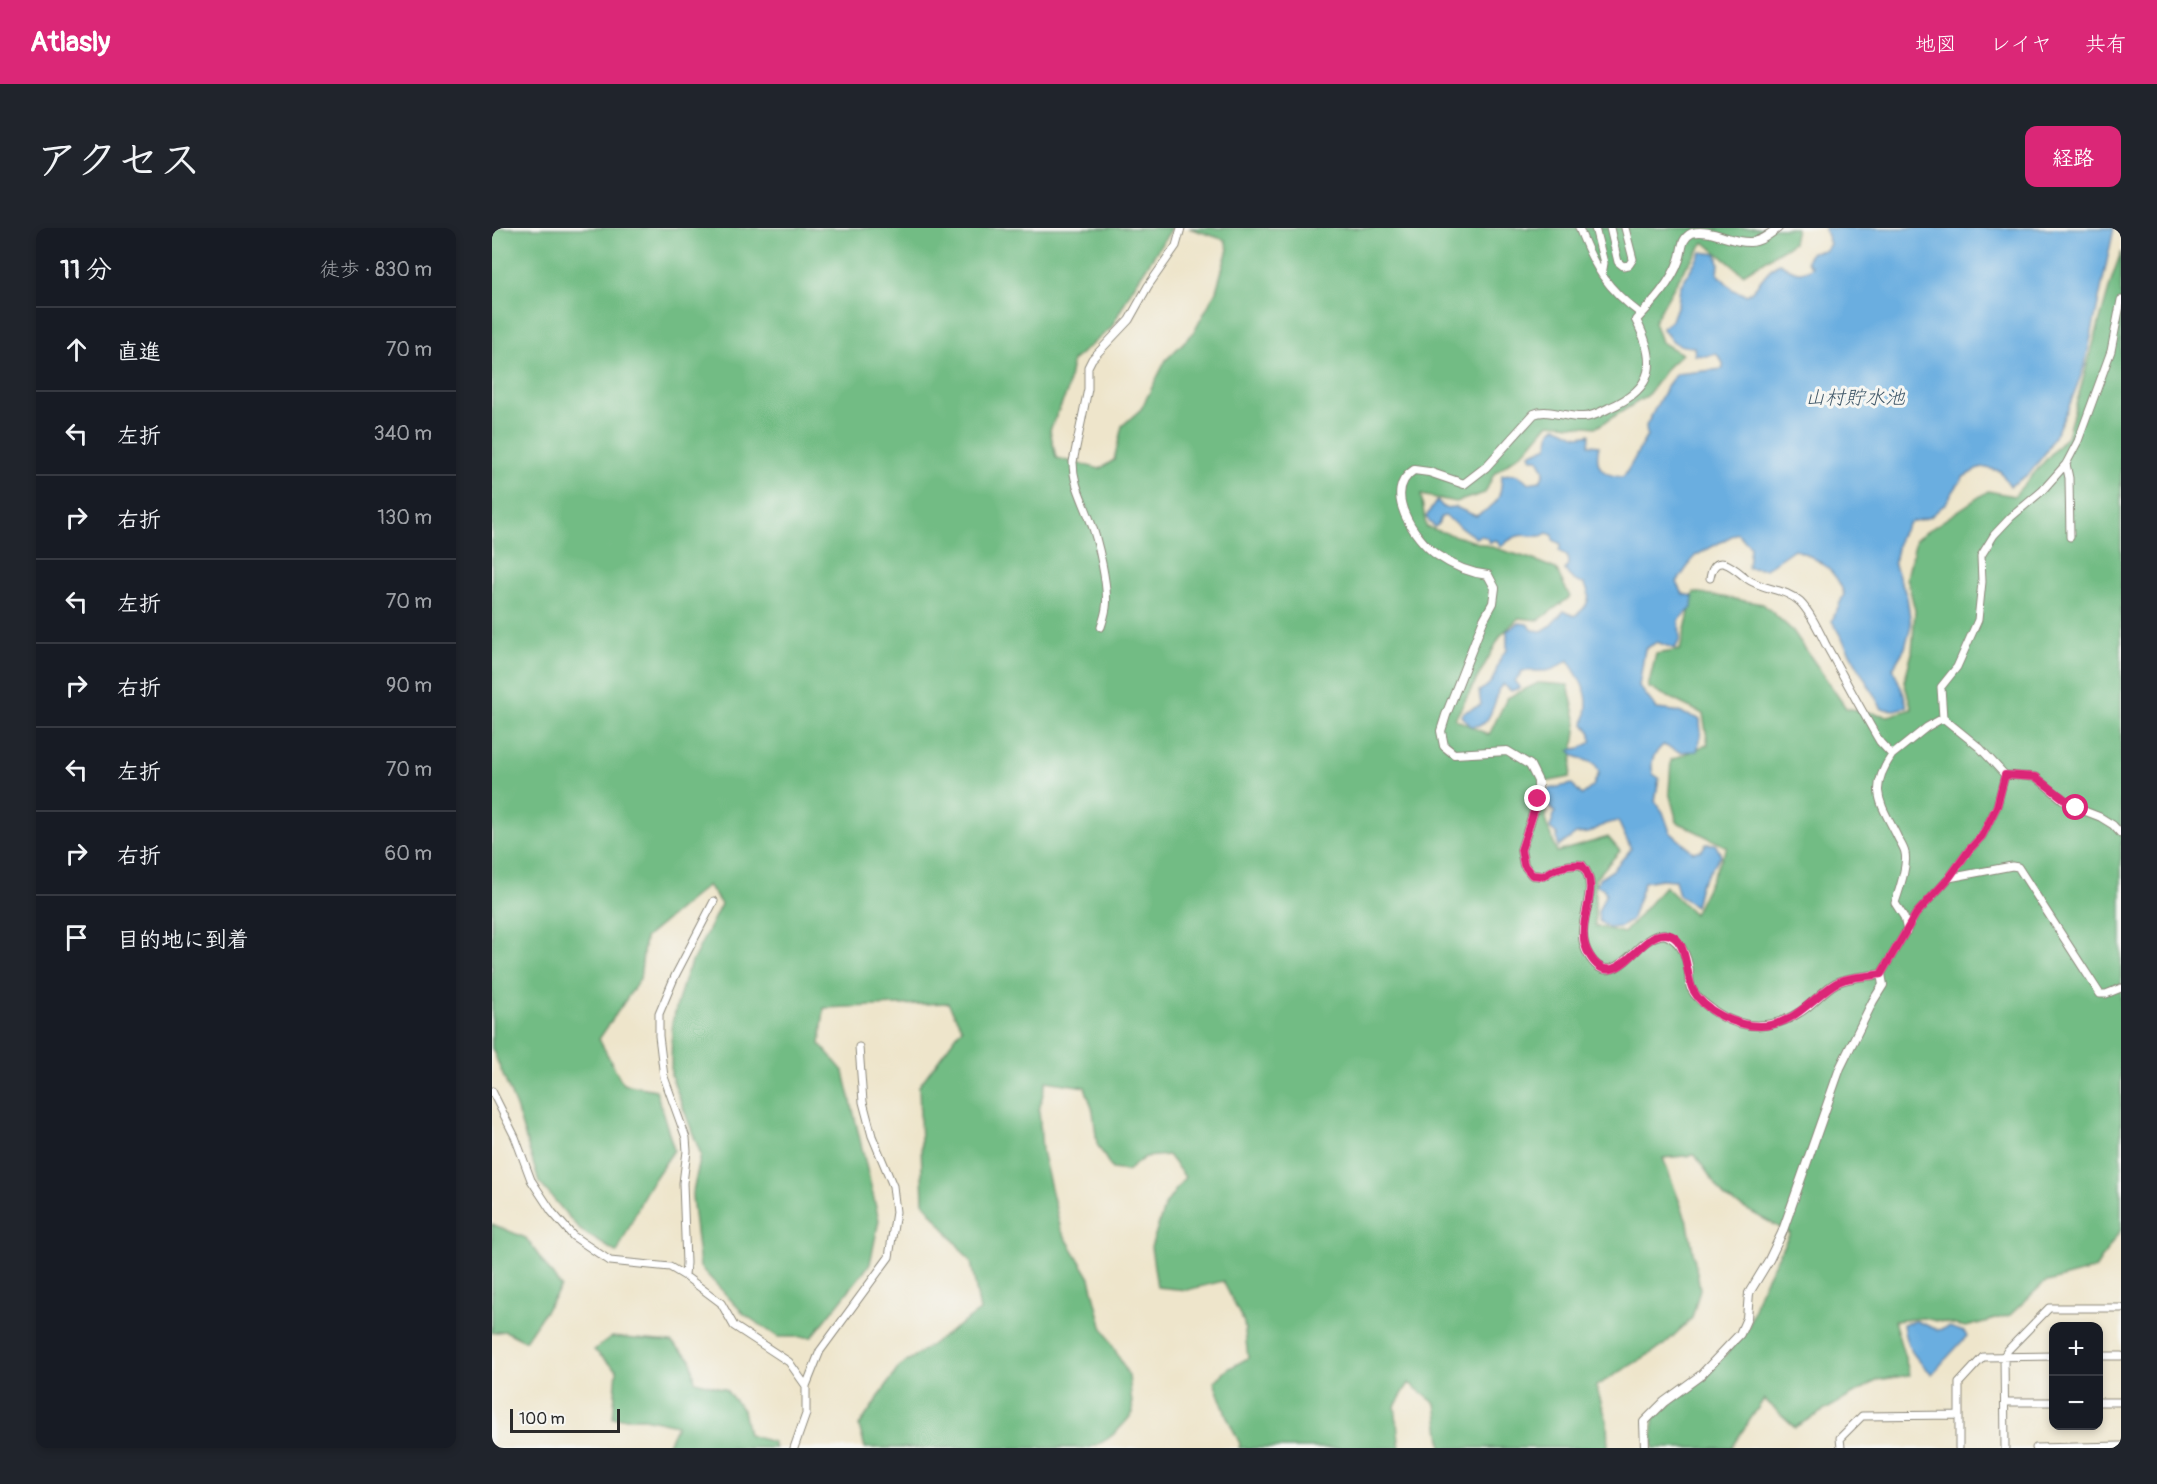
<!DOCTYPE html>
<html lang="ja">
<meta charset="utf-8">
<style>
:root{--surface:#171b24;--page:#20242c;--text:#f1f3f6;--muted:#9ea1a6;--line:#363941;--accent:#db2777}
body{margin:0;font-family:Pangolin,"Klee One",sans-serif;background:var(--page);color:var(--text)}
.controls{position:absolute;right:18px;bottom:18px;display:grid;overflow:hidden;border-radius:12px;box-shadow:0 3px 9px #0003}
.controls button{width:54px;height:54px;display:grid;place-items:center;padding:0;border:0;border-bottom:2px solid var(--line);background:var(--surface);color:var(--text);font:30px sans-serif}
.scale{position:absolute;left:18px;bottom:15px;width:110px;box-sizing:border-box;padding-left:6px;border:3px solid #2b2b2b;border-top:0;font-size:16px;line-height:21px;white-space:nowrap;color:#2b2b2b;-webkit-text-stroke:4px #f6f6f2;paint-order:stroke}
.stop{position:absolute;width:18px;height:18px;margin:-14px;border:4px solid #db2777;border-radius:50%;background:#fff}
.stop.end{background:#db2777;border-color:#fff;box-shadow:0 2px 6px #0008}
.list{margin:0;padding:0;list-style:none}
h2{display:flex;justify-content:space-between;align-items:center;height:78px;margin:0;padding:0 24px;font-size:26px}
h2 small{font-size:20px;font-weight:400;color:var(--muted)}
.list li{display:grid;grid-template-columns:39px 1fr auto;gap:18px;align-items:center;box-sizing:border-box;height:84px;padding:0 24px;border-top:2px solid var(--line)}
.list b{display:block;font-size:22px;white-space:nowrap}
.list em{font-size:20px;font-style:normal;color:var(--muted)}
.icon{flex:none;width:33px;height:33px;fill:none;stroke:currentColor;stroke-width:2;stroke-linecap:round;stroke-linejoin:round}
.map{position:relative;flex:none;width:1629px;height:1220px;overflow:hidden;border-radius:12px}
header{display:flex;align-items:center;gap:36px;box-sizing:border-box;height:84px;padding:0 30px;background:var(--accent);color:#fff}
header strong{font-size:28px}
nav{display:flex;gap:33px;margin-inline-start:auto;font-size:21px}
.intro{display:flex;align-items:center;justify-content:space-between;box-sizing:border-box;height:144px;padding:0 36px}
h1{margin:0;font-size:42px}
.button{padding:15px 27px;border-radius:12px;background:var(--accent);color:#fff;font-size:21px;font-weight:700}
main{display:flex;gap:36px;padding:0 36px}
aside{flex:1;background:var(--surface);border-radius:12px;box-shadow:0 3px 9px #0003}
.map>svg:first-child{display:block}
</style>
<header>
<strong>Atlasly</strong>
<nav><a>地図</a><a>レイヤ</a><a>共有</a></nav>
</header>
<div class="intro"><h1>アクセス</h1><a class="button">経路</a></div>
<main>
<aside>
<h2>11 分<small>徒歩 · 830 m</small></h2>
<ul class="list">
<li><svg class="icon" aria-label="ahead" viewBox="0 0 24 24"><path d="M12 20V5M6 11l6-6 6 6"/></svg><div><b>直進</b></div><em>70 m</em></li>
<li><svg class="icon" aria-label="left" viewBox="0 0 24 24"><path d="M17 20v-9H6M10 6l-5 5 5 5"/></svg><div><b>左折</b></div><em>340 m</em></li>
<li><svg class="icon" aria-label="right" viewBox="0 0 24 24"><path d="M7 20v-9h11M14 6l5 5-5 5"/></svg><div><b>右折</b></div><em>130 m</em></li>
<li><svg class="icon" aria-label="left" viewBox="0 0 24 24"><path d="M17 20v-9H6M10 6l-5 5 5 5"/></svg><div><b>左折</b></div><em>70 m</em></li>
<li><svg class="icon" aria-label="right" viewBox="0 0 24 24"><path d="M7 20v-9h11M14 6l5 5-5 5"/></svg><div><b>右折</b></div><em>90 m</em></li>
<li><svg class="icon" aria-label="left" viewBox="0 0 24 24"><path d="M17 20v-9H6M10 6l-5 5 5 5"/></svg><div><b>左折</b></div><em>70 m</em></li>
<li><svg class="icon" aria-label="right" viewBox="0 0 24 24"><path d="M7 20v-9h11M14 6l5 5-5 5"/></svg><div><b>右折</b></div><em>60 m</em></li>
<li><svg class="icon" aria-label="arrive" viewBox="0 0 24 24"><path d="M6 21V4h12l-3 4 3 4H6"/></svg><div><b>目的地に到着</b></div></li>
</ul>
</aside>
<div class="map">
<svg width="1629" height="1220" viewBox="0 0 1629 1220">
<rect width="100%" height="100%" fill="#f6f6f2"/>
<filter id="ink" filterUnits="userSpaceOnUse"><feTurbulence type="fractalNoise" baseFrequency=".0167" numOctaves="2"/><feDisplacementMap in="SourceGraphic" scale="12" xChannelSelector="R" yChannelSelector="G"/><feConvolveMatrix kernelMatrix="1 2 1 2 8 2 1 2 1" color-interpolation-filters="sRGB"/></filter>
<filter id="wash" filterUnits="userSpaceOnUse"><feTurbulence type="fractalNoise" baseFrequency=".008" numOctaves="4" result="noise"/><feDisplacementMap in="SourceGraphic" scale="24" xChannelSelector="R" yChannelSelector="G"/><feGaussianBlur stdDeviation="1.35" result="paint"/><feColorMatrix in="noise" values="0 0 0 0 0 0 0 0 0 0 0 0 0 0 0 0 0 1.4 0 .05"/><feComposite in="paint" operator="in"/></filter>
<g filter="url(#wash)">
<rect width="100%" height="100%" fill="#eee5cb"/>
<path fill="#72bc84" stroke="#4e7458" stroke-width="1.5" d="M0,0H680L640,61L619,100L580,133L575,164L558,202L564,230L608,241L622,232L630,198L649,181L674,132L702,104L724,63L736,21L733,12L697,0H1304L1301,15L1251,46L1212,14L1190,45L1162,94L1169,114L1190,126L1176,139L1155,168L1105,199L1057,195L1036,220L1002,246L993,265L964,274L929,267L934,299L1039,331L1064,341L1078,369L1047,392L1027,390L1009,407L963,491L997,507L1015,470L1046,455L1076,457L1085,495L1078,549L1053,554L1054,595L1065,624L1116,609L1128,623L1103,651V698L1132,705L1173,658L1202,686L1235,619L1185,594L1177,564L1179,532L1216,516L1211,486L1156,459L1164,426L1188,422L1202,364L1271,376L1301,403L1354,480L1396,488L1420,481L1412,454L1420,425L1423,382L1415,350L1424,311L1496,263L1522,268L1575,208L1620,50L1629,24V1001L1603,1041L1552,1055L1518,1087L1474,1099L1431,1090L1402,1093L1418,1147L1386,1152L1303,1199L1272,1171L1239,1220H1161V1190L1214,1149L1256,1101L1267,1065L1298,1005L1233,970L1203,927L1171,930L1196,996L1208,1061L1200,1090L1171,1118L1104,1158L1115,1193L1116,1220H950L944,1176L917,1155L903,1178L908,1220H747L748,1216L735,1189L722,1154L736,1141L756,1130L752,1095L731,1053L695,1062L665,1059L659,1019L673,977L693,949L676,927L653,929L635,943L620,941L605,916L601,883L593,859L554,853L547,882L550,923L569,1002L598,1050L610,1098L637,1148L641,1185C628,1201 615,1216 595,1220H373L367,1198L407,1139L488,1083L479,1034L431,974L427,858L470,800L456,775L332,780L328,816L352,844L387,992L378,1036L320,1109H286L252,1086L208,1039L200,968L209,927L179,847L180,794L194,746L229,676L216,657L153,710L148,751L107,811L131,856L164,862L182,922L154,963L125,1025L88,1002L47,954L24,879L0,820Z
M0,996L34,1010L69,1059L33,1113L13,1103L0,1105Z
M120,1109L179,1114L199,1131L203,1153L233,1161L251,1182L256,1207L281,1214L283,1220H174L185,1197L152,1190H121L125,1142L102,1122Z"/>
<path fill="#6baee0" stroke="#4b6c86" stroke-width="1.5" d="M1332,0H1622L1593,137L1576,181L1554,224L1537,246L1518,258L1508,243L1490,239L1471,249L1453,276L1438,289L1417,295L1407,310L1402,335L1415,369L1419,397L1413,420L1401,440L1412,467L1415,479L1403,482L1390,481L1340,393L1352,366C1344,341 1325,330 1302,321L1273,341L1256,340L1258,318L1245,305L1203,328L1185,354L1191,366L1201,368L1200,380L1187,392L1188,411L1183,421L1165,414L1153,421L1147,458L1165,481L1183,483L1208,491L1209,508L1205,523L1188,524L1171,517C1161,527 1158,532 1161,546L1167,550L1163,573L1171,584L1178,604L1201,624L1210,622L1214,616H1223L1229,627L1208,657L1203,678L1187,667L1183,652L1169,651L1152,654L1139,693L1128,699L1117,700L1107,693L1106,684L1114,665L1111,660L1105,658L1107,651L1121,642L1139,621L1126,593L1113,596L1097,605L1084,606L1066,619L1065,606L1058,600L1063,584L1057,579L1056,561L1080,556L1090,567L1101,558L1107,544L1103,536L1083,528L1077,522L1089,520L1099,514V505L1092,496C1100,464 1091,458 1076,432C1056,447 1054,442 1030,443L1023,454L1028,460L1019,463L1011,456L1006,462C1006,468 998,490 993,494C990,498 983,498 979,498L969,488L972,484L989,477L987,463C1010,452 1000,435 1015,422V403L1027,395L1035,396L1041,402L1050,403L1058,398L1072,383L1082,388C1094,381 1102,370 1092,356C1084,355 1077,349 1073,342L1076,336L1075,328L1067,323L1069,316L1061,312V307L1055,305C1046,312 1036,305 1026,308C1019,310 1013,315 1008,319L1006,313L1002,312L997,315L995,310L988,307L984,310L953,288L949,289L946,297L942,299L934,289L945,272L952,280L963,279L984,288C1006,276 1009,272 1010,247C1021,245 1029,246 1036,255L1048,253C1055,243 1051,240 1046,231H1040L1038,226L1056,218L1059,203L1063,199C1078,201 1080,212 1098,206L1097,217L1107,218C1102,238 1110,248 1131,249C1141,236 1146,222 1155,208L1154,198L1175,158L1184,146L1231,141V135L1224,125L1214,128L1203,127L1202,119C1184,119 1180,114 1170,100L1180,92L1186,76L1188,59L1209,24L1225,26L1227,35L1226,46L1241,62L1255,67C1268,58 1272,43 1287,35C1300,42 1307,49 1320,39L1315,33L1316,29L1320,24L1334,22L1338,16Z
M1424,1093L1446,1102L1457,1099L1472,1104L1475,1108L1440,1146C1423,1130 1413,1119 1411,1096Z"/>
</g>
<g filter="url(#ink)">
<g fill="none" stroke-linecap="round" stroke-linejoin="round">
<defs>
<path id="minor" d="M1087,0C1102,39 1115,61 1149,86
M1103,0L1112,35L1110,47
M1118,0L1126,34L1131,38L1137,37L1141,31L1133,0
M1629,72L1619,123L1586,213L1574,236L1550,263L1519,289L1502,307L1489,328L1490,354L1486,392L1465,439L1449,459L1451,490L1488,520L1513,547L1544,549L1577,577L1608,589L1621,597L1629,606
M1574,236L1577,250L1578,309
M1218,350C1223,322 1242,340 1254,350C1271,363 1292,359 1308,374C1319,385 1327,403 1334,417C1352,449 1369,482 1388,514L1400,527L1435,499L1451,490
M609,399C611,393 613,386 614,380C617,360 606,312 598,292C591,272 581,256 581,234L596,161V139L600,131L637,92L656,58L684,18L689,0
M1400,527C1376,562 1388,574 1405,608C1407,613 1412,619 1413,625C1416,638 1407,662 1403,675L1412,689L1415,703
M1457,650L1520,638L1526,639L1608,766H1614L1629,760
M1389,746L1424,686L1457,650L1477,622L1490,608L1505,578L1513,547
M0,863L23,909L39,952L60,984L81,1008L118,1033L178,1039L193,1048L229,1075L242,1098L297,1134L314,1158
M193,1048L194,1035L191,955L195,923L194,910L172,849L167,808V786L183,748L222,673
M1606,1128H1629
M1513,1174H1562
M1606,1174H1629
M302,1220L314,1186V1158L328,1123L397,1029L404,984L401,958L380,908L371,874L367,819
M1349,1220L1348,1210L1370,1188L1466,1187
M1467,1220V1155L1491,1129L1562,1128
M1513,1220L1512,1128L1516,1122L1557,1080H1629
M1544,1220L1629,1218"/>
<path id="tertiary" d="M1153,1220L1152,1194L1172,1174L1209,1147L1248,1106L1255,1090L1257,1065L1277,1032L1290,1005L1348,840L1381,773L1391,757L1389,746C1374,749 1358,748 1344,755C1331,762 1321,776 1308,784C1281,802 1248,802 1222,783C1213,776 1204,770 1199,760C1196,752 1198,745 1196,737C1193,722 1186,711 1172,706C1166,707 1160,709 1155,713C1138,725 1116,762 1096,726C1079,696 1112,663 1090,637C1075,636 1063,640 1051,648L1040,647L1032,637L1029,622L1046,571V553L1038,537L1015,523L962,526L952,518L949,503L954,487L991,393L1001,375L1003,360L996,347C977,345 961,338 945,327C923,311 889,263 922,242L937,244L972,256L994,239L1042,186C1056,180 1075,190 1091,189C1101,189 1109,184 1117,180C1164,160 1165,133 1144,92C1160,75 1179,55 1187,32C1191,22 1188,11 1200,5C1218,0 1239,15 1258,14C1268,14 1278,6 1286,0"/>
</defs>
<use href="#minor" stroke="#8c887b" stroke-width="9"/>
<use href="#tertiary" stroke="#8c887b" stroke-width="10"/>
<use href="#minor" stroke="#fff" stroke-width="7"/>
<use href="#tertiary" stroke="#fff" stroke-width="8"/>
</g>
</g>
<g fill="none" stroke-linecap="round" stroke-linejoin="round" filter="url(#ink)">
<path stroke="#db2777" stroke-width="8" d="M1046,571L1029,622L1032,637L1040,647L1051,648C1063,640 1075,636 1090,637C1113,664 1078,697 1098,728C1123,768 1147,706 1172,706C1197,706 1193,748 1201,762C1212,783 1244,798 1267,798C1299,799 1317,773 1341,757C1354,748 1374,749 1389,746L1424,686L1457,650L1477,622L1490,608L1505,578L1513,547L1544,549L1584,580"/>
</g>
<g text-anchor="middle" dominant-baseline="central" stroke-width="6" stroke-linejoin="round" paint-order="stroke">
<g font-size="20" font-style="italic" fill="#41596a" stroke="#f6f6f2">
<text x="1363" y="169">山村貯水池</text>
</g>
</g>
</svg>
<div class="controls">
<button>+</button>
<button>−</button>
</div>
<div class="scale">100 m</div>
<div class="stop" style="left:1584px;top:580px"></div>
<div class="stop end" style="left:1046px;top:571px"></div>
</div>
</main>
